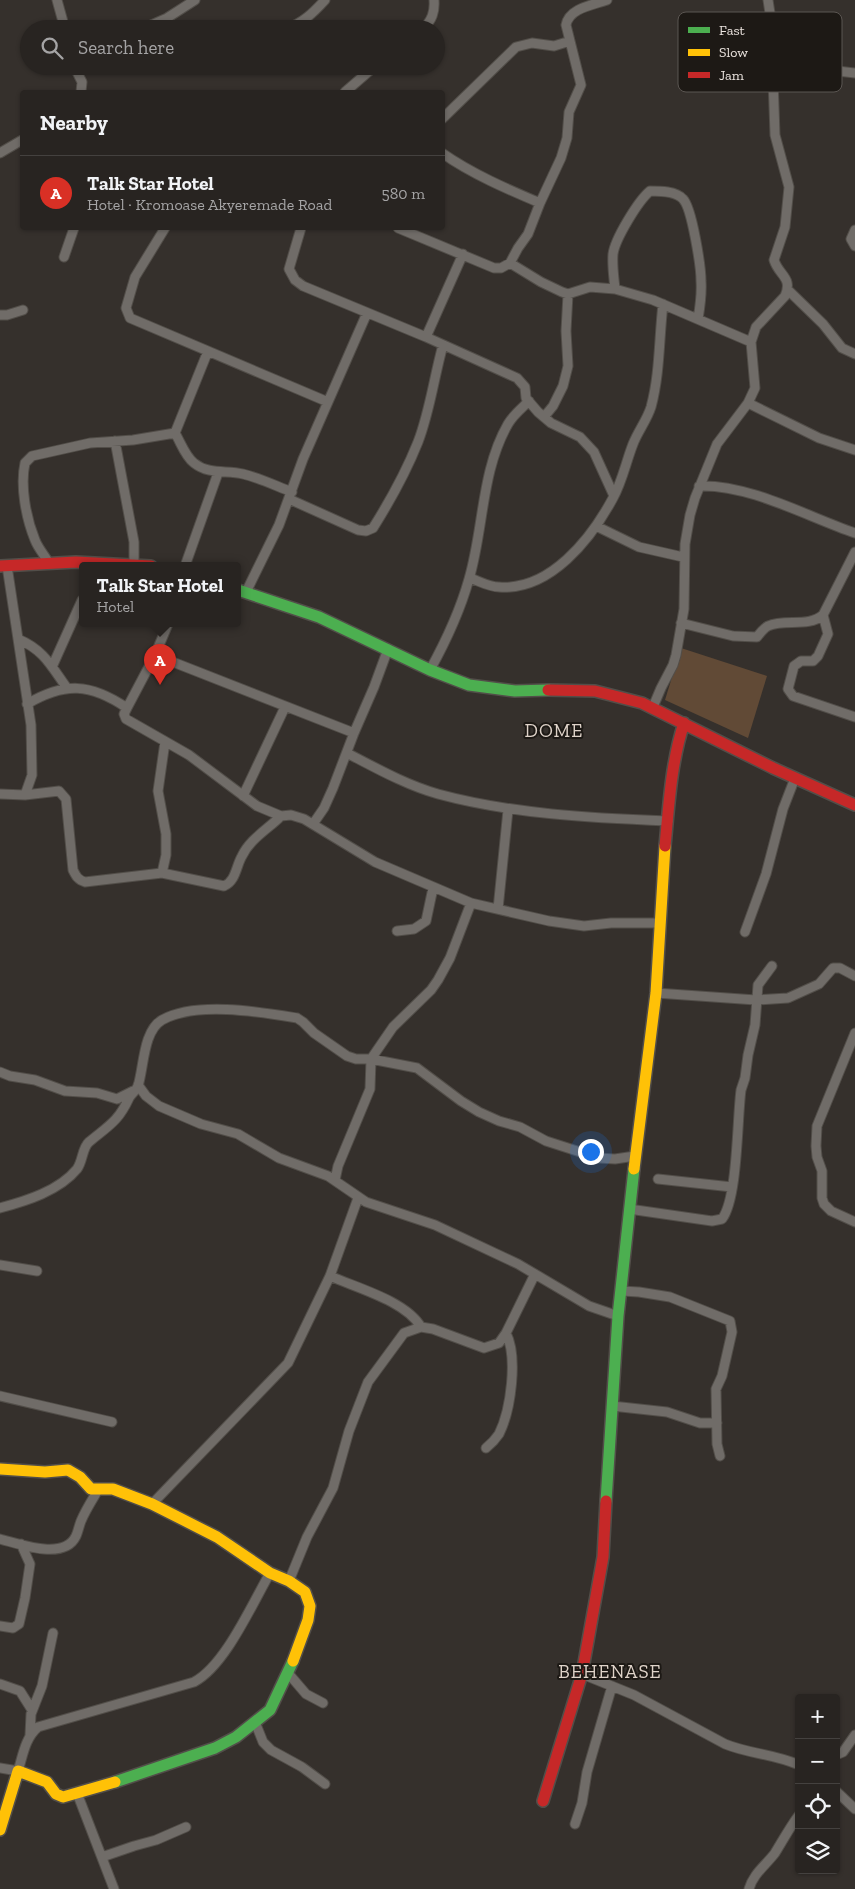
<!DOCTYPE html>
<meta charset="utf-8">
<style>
:root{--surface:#282421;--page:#34302e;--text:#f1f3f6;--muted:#a5a4a5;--line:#44413f;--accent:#d93025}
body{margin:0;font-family:"Zilla Slab",serif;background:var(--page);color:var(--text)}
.controls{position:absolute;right:15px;bottom:15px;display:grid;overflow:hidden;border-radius:5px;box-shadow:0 1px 4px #0004}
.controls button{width:45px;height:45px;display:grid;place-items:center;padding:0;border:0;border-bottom:1px solid var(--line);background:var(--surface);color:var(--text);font:25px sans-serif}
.you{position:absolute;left:590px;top:1151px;width:18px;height:18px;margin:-12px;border:4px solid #fff;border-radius:50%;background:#1a73e8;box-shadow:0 0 0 8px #1a73e833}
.badge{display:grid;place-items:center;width:32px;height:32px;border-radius:50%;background:var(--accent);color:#fff;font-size:16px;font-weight:700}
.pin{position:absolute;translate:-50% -41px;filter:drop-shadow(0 1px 2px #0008)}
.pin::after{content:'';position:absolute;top:26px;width:18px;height:15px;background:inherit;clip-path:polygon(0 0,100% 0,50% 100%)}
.popup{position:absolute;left:79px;top:562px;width:162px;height:65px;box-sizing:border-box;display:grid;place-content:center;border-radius:5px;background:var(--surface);filter:drop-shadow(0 1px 4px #0005);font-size:16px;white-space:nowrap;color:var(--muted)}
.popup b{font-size:19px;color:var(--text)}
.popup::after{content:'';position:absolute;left:50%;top:100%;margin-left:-10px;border:10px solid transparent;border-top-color:var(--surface)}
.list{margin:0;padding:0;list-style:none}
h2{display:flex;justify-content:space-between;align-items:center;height:65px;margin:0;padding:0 20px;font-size:21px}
h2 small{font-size:16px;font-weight:400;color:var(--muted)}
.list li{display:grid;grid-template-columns:32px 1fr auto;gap:15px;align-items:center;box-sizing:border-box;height:75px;padding:0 20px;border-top:1px solid var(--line)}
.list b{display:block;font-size:19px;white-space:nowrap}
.list p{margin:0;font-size:16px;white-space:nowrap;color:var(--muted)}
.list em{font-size:16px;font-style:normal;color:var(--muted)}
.icon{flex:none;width:28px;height:28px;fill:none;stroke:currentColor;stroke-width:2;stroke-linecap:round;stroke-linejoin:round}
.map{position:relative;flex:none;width:855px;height:1889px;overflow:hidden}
.search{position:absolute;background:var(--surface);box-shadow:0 1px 4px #0004;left:20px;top:20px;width:425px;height:55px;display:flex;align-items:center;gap:12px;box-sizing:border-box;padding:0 18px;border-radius:28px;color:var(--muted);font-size:19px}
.panel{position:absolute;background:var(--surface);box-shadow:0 1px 4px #0004;left:20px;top:90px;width:425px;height:140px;border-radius:5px}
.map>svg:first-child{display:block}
</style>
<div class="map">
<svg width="855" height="1889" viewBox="0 0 855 1889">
<rect width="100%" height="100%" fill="#35302c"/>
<path fill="#614a36" d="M681,648L767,676L748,738L665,700Z"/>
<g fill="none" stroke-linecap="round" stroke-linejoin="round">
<defs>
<path id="street" d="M57,0L65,29
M142,29L167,18L195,0
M286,29C303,23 313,13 325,0
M423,29C432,20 435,12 434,0
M74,66L82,82L81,92
M773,68L794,66L855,73
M345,92L375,66
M442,119L516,47L532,43L554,46L570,41
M0,153L22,140
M442,153C472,174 507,189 540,203
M165,228L135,277L126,308L130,318L328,402
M301,228L289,269L295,280L303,286L426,337L517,378L525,387L526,398L538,412L551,423L580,437L594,452L614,496
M398,228L494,268H501L510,263L518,248L528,234L540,203L561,158L567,138L569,112L581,85L566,25C569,8 593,5 607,0
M855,230L851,239L855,246
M64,257L74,228
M510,263L541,282L562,292L568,294L590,287L615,289L653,300L751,342
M615,289C614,278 612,266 613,254C615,239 638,201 650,191C660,191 676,191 683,199C692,208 701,267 701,281C702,294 700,307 698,319
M788,290L823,324L842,348L855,354
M0,315H7L23,310
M426,337L463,254
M748,403L819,438L855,450
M544,417L553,406L563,386L568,366L566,331L568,294
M175,433C181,443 185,456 194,463C209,475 226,470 243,474C260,478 276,486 292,492
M175,433L208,351
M115,441L134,542V564
M699,486C749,484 808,517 855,533
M289,499L358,530L366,531L373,528C390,501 406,472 418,442C430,411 434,377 443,345
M596,526L639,547L683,557
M49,563C45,556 38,548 35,540C26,518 20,486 25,463L32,456L90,443L133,440L175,433
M7,566L31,725L32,775L25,795
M185,566L218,473
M470,578C479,581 489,587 499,587C550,591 591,539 613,498C622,482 626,462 633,444C638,431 647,420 651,407C660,374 659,338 663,304
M246,592L279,525L303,459L367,313
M823,615L828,634L818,656L813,661H801L794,666L788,689L793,696L855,717
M681,623L733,636L757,637C760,633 764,628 768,626C785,618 808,628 823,615L855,552
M168,624L155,655L127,708L124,714L126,719L189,755L257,806L281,816L291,815L304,819L375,862L471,903L549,921L584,926L611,923H660
M18,639C44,650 51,666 67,688
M155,655L354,733
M52,667L82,600
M430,670C446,641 460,611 469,579C484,528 481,471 508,424C513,415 522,408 529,401
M27,704C65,682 90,683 127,708
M653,707L661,688L673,665L676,655L684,609L685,544L690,515L695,498L717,444L748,403L755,388L751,342L756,327L785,296C793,277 779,276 774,260L785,227L789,187L775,135L771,20L768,0
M347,753C376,768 406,785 438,794C512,814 591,818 668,821
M0,794L25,795L59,791L66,799L73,870C76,876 78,880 85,882L162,873L224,886C236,881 236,866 242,856C250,839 268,829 281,816
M243,796L285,707
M313,824L324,808L333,788L354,733L374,687L388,649
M162,873L166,855V834L158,791L165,742
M498,909L508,810
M397,931L414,929L426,921L433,888
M745,932L766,874L783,809L795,778
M656,993L756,1000L788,998L819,984L833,968H840L855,976
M855,1033L817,1126L816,1146L817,1157L822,1171V1198L824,1204L831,1211L855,1222
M0,1072L10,1076L35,1080L65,1091L97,1093L117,1099L133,1091
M138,1085L146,1096L159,1106L201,1124L238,1134L279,1158L328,1176L366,1202L435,1225L518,1264L589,1306L618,1316
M658,1179L732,1187
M335,1180L338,1166L370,1089L371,1059L393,1027L431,990L438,980L450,958L471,903
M0,1208C26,1201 59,1191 77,1169C83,1161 82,1148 89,1142C108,1126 118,1122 129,1098C131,1094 136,1091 138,1086C144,1067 143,1031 162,1020C196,1001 260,1012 297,1018L303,1022L314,1033L347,1056L356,1059H371L417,1068L461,1101L479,1112L499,1121L520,1127L546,1141L599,1158L615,1159L635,1156
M629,1209L712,1221L722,1219C738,1198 737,1119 741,1090L745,1078L748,1055L755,1025L758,985L772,966
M0,1265L37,1271
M330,1276C357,1288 406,1301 421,1327
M622,1291L639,1292L670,1297L730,1321L732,1332L722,1376L716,1389L717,1444L720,1456
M0,1396L112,1422
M612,1406L667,1412L700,1423H717
M486,1448C491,1444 495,1440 499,1434C511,1410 518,1357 506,1333
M152,1504L288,1363L330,1276L358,1198
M0,1539C20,1544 64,1561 76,1536C78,1532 79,1526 81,1521C85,1511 92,1500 98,1490
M289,1581L307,1537L333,1488L349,1431L368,1382L404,1333L421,1327L433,1329L484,1348L499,1343L506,1333L535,1274
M0,1626L13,1628L19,1624L25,1598L30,1564L21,1544
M288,1673L306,1694L323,1703
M582,1674L634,1695L725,1744C749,1754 775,1754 799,1765
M0,1684L20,1691L32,1710
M255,1722L263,1742L271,1750L302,1767L325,1784
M30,1735L31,1714L42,1686L53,1633
M836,1755L843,1752L855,1735
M0,1768L18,1771C23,1755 25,1738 38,1727L194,1682C225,1666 252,1604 270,1573
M836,1791L855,1809
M77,1793L114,1889
M575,1824L582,1803L587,1772L612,1686
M102,1857L134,1846L156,1840L186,1827
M749,1889C753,1874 766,1865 775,1853C783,1840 790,1827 799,1815"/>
<path id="fast" d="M238,590L319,617L430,670L469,685L515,691L548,690
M606,1501L618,1316L634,1169
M115,1782L215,1748L236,1737L270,1710L293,1661"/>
<path id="slow" d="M634,1169L656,993L665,846
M0,1469L45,1472L68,1470L80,1477L91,1489H113L152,1504L217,1537L270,1573L289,1581L305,1592L310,1606L308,1620L293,1661
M0,1830L18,1771L47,1782L56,1794L63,1797L115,1782"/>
<path id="jam" d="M0,566L76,562L151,566
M548,690L595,691L642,703L773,768L855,805
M665,846C669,804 671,763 684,723
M543,1801L582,1674L603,1557L606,1501"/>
</defs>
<use href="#street" stroke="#524e49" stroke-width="11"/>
<use href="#fast" stroke="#524e49" stroke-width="14"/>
<use href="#slow" stroke="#524e49" stroke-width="14"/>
<use href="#jam" stroke="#524e49" stroke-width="14"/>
<use href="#street" stroke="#706c68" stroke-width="9"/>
<use href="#fast" stroke="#4caf50" stroke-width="11"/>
<use href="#slow" stroke="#ffc107" stroke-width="11"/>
<use href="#jam" stroke="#c62828" stroke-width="11"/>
</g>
<g text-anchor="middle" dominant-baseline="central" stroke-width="4" stroke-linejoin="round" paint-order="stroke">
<g font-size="19" letter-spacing="1" fill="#dfd3c9" stroke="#1d1915">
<text x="554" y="730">DOME</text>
<text x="610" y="1671">BEHENASE</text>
</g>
</g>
<rect x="678" y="12" width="164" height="80" rx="8" fill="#1d1915" stroke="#5b5652" stroke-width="1"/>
<rect x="688" y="27" width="22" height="6" fill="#4caf50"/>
<rect x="688" y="49" width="22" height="7" fill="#ffc107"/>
<rect x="688" y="72" width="22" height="6" fill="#c62828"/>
<g font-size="14" fill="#ece5e0">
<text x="719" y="35">Fast</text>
<text x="719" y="57">Slow</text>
<text x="719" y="80">Jam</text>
</g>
</svg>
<div class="controls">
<button>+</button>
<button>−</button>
<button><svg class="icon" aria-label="locate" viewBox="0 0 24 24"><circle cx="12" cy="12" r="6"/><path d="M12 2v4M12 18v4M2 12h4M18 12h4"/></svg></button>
<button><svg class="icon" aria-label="layers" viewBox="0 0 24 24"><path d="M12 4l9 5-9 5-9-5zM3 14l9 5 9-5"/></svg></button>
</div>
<div class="you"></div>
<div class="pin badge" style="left:160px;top:685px">A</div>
<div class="popup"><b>Talk Star Hotel</b>Hotel</div>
<div class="search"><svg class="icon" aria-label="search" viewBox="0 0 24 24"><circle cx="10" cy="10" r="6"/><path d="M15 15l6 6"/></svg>Search here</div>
<section class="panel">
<h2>Nearby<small></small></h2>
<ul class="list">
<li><span class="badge">A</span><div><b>Talk Star Hotel</b><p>Hotel · Kromoase Akyeremade Road</p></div><em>580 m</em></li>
</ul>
</section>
</div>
